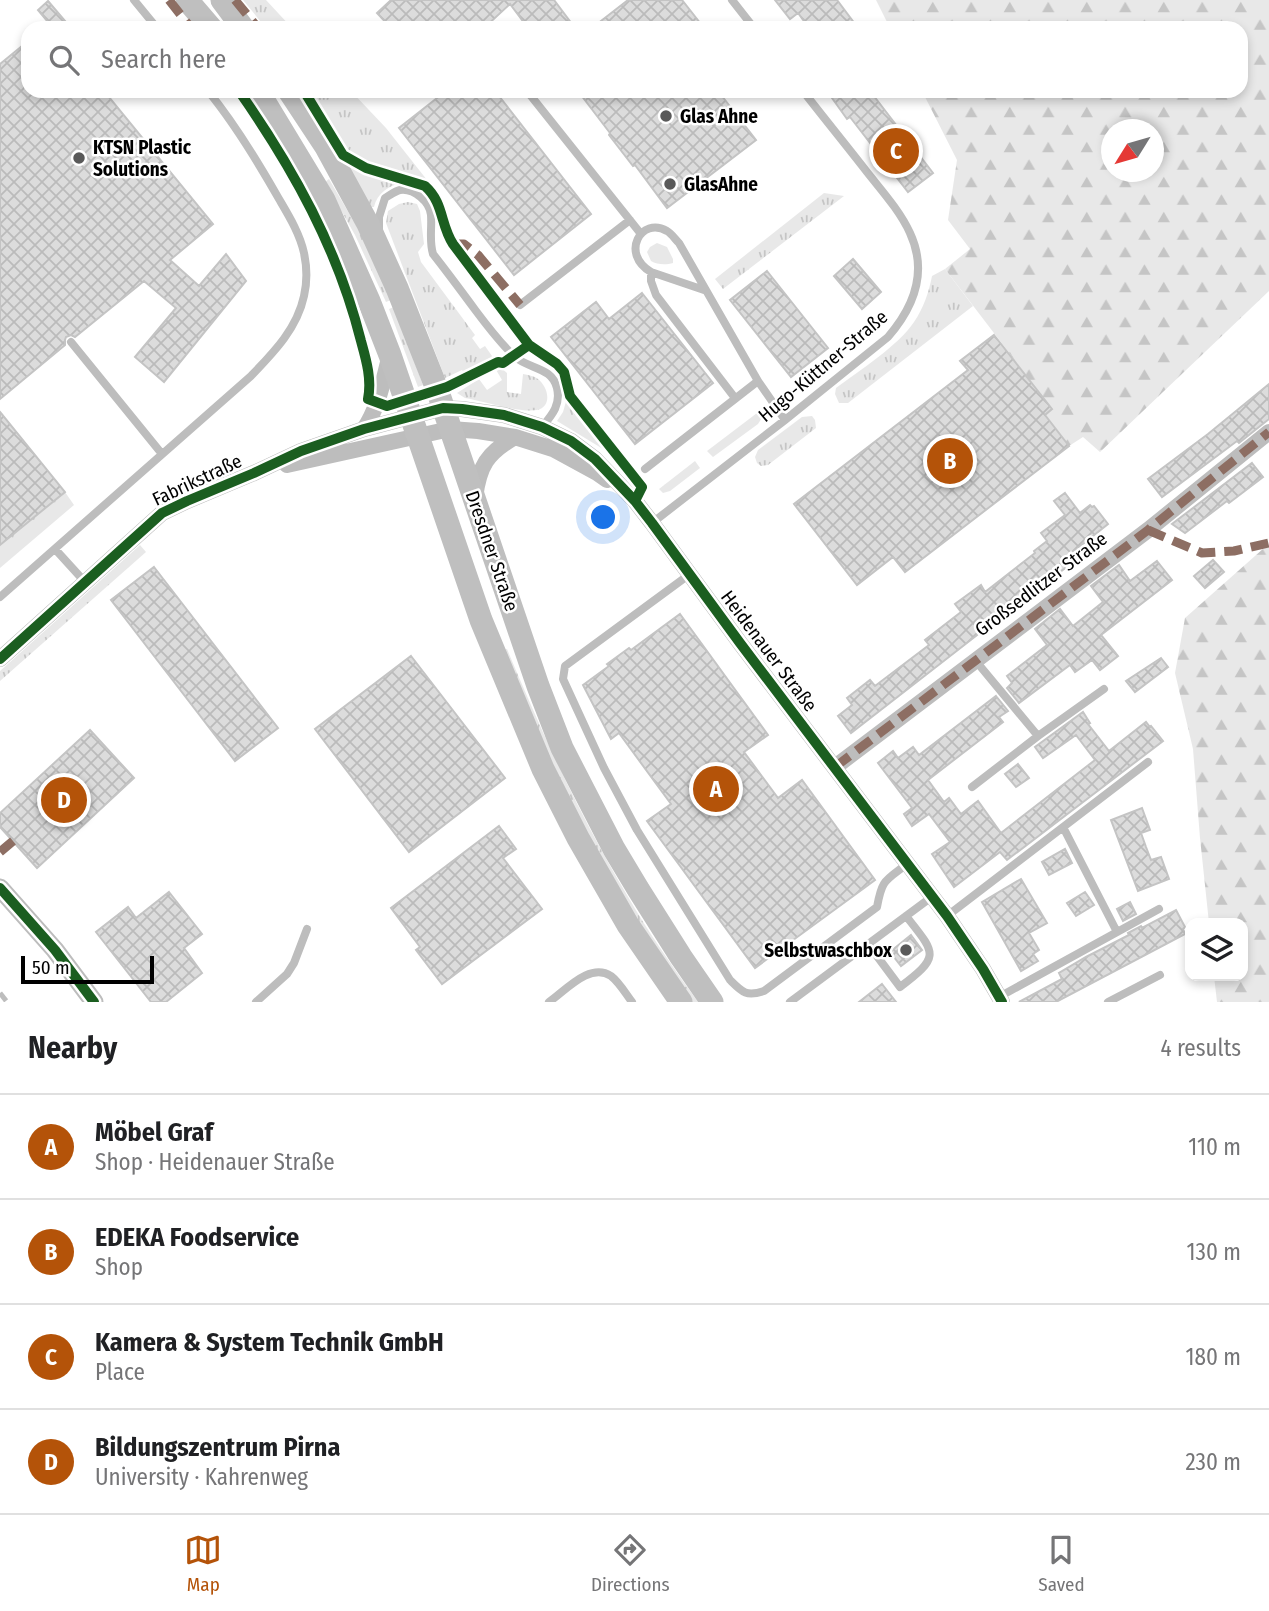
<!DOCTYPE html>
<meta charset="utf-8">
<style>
:root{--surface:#fff;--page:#f6f6f6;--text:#202124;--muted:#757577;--line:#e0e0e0;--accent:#b45309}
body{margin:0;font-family:"Fira Sans Condensed",sans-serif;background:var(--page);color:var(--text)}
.controls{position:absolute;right:21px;bottom:21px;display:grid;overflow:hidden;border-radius:14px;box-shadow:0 4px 10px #0003}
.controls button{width:63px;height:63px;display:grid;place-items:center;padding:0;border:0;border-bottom:2px solid var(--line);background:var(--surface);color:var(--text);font:35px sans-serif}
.compass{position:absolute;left:1101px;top:119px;width:63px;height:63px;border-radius:50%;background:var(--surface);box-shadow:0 4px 10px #0003;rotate:233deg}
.scale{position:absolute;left:21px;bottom:18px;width:133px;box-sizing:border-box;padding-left:7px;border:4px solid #000;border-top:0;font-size:19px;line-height:24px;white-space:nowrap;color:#000;-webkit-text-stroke:5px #fff;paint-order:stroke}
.you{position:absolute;left:604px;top:518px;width:24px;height:24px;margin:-18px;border:5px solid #fff;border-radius:50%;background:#1a73e8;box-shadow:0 0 0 10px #1a73e833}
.badge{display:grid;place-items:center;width:46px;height:46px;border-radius:50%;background:var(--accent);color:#fff;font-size:23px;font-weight:700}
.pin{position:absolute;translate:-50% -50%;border:4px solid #fff;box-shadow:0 2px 7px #0006}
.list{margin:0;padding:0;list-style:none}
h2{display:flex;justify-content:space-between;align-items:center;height:91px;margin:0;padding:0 28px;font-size:30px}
h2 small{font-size:23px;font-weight:400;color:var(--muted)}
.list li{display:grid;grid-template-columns:46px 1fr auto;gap:21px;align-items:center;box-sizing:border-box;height:105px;padding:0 28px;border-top:2px solid var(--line)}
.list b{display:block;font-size:26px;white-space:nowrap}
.list p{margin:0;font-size:23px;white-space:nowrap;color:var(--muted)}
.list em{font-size:23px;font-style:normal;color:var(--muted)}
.icon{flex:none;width:38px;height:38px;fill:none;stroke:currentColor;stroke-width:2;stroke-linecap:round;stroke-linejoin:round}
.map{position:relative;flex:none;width:1269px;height:1002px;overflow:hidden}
.search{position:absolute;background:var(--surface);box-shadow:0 4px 10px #0003;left:21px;right:21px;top:21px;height:77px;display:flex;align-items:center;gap:18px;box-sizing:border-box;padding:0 24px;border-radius:21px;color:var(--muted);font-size:26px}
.sheet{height:511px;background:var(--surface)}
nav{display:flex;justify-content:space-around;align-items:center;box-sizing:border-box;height:98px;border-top:2px solid var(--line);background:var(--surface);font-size:19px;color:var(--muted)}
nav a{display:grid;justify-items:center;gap:4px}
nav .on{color:var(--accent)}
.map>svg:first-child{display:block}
</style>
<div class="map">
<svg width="1269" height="1002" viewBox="0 0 1269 1002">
<defs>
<pattern id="grass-tufts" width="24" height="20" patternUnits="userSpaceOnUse" patternTransform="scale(1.75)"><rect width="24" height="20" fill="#e8e8e8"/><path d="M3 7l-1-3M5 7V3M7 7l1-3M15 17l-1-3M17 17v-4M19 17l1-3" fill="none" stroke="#c5c5c5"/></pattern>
<pattern id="forest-firs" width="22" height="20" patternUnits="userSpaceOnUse" patternTransform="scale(1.75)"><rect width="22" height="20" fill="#e8e8e8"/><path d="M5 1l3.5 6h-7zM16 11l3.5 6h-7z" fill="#c5c5c5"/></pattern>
<pattern id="building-cross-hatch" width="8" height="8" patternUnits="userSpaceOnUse" patternTransform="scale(1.75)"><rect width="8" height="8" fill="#dcdcdc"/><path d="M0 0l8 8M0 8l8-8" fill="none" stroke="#bbb"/></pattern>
</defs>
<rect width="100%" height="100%" fill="#fff"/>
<path fill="url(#grass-tufts)" d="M243,0H266L292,28H266Z
M309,91H351L386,128L427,180L366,165L347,152Z
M343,161L363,171L402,182C389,186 377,193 374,207H370Z
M329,179L360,232L391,300L386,302L355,235L325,182Z
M824,193L844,196L723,289L715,279Z
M408,202L417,204L420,211L424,244L418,252L421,262L475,335L472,338L480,349L485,346L492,356L489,362L465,374L462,370L445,378L386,223L388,211L399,204Z
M657,243L667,247L673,259V263C667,265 657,265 651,261L647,252L650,247Z
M945,269L973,306L848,403H839L835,394L836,388C859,371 899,345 914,322C923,309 929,292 932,276Z
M394,307L423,385L418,387L389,309Z
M499,366L507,373V392L521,394L523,374C528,375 534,376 538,379C548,387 553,406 537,410C520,413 483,401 465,398L457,393L479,379L487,390L502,380L495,368Z
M567,398L604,447L603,449L557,421L563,412Z
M761,410L763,416L758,424L713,457L707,451Z
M812,416L815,420L816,428L768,465L761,466L757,463L755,457L758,450L802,417Z
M695,461L700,468L670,491L663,493L659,489Z
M65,492L74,505L0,568V545Z
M140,545L146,552L0,681V671Z
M507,649C542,733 580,816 627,895C648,932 673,967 698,1002H692C669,966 644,931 622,895C575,817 537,733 501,650Z"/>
<path fill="url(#forest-firs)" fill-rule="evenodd" d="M876,0H1269V291L1100,452L1083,437L1069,446L1045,415L1052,409L945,269L970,249L948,220L957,160L922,91H1241V28H890ZM1112,130H1154V172H1112Z
M1269,547V1002H1217L1214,976H1243V923H1209L1200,838L1193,749L1175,673L1185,618L1264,548Z"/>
<path fill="url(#building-cross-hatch)" stroke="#c4c4c4" stroke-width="2" d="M391,0H554L575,28H528L510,4L484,28H391L377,13Z
M628,0H682L704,28H592Z
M775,0H837L858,28H809L798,13L790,19Z
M48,1L71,28H53L38,10Z
M28,41V91H104L213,224L170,260L199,286L226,254L246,281L164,382L135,357L176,308L144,281L75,337L71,335L66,337L65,340V345L0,399V64Z
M446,91H495L591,214L514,275L399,128Z
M578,91H718L756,140L667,208L635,165L633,166L609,135L610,133Z
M841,91H870L933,173L908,192L850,117L847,119L832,98Z
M853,259L881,292L862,309L834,276Z
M767,271L828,348L791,377L730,300Z
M642,293L713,383L635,444L551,337L596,302L609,319Z
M994,335L1052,409L1045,415L1069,446L905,572L893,557L857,585L794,504L968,370L960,361Z
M1269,384V419L1239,443L1237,441L1162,497L1148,479L1208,434Z
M0,412L65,492L0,545Z
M1252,463L1263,477L1229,503L1227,501L1185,533L1172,524Z
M1065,493L1080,513L1090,505L1092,507L1094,506L1108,524L1073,552L1078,558L1023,601L1024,603L1008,612L981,632L851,733L838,716L852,705L847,698L870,680L875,686L929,645L925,640L961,612L955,604L981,585L985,592L1035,553L1034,551L1047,541L1041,533L1065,515L1054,501Z
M1213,560L1224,572L1205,588L1194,576Z
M1157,561L1172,580L1101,635L1118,656L1100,670L1092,660L1075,672L1070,665L1019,703L1007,688L1012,683L1007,676L1047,645L1035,629L1060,609L1073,626L1103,602L1091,586L1119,565L1130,581Z
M154,567L278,728L235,761L111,600Z
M680,614L768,735L744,752L778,798L802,780L875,880L755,968L647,821L671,804L619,733L611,739L583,685L609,666L607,664L629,648L631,650Z
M411,656L505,778L409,852L315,729Z
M1161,658L1168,667L1135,692L1126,681Z
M996,696L1008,711L999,717L1003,722L928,780L944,802L949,798L961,814L978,801L1001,833L1095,760L1076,735L1043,758L1035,747L1083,712L1090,723L1088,724L1109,751L1146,722L1150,727L1151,726L1163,741L1007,860L1000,852L954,887L932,854L950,842L929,814L912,826L904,814L912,808L878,763L893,751L898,758L913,747L919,755Z
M90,730L134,778L37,868L0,827V813Z
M1018,764L1029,778L1016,787L1005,774Z
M1142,808L1150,830L1141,833L1146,847L1151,860L1161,857L1169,879L1138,891L1111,820Z
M499,826L516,849L503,858L542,909L442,984L416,950L420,947L391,908Z
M1065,849L1072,863L1049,875L1042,862Z
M1021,879L1047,923L1029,933L1039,950L1033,954L1038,961L1021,971L982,902Z
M169,892L202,934L184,948L202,973L166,1002H151L96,932L128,907L136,918Z
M1085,892L1094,905L1076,916L1067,903Z
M1130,902L1136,914L1123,921L1117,909Z
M1176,910L1185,927L1183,929L1185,934L1056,1002H1019L1062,979L1059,973L1086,957L1129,935L1128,933L1141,926L1142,928Z
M911,935L922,950L901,966L890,952Z
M882,984L896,1002H859Z"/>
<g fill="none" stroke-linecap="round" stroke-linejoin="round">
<path stroke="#bdbdbd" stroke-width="8" d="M134,0L157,28
M732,0L754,28
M527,91L641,234
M379,229V217L385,198C389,196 395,191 400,190C414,188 430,202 431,215C432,229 429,241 433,254C448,273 462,292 476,311C488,327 500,343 515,357C529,369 552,367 557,388C561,405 552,415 542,427
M651,272V281L656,295L735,398
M704,290L651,272C620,254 641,216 667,231C671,233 675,239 679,243L758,381L785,420
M520,305L630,220
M71,342L162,454
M645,469L758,381
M652,523L785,420L888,337C914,307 928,272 910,233C900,211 882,191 867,172C846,145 824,118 803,91
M55,549L85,582
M690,574L565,666L563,679L604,768L637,830L730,980C742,992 746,997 764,991L877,907C882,879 885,881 907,864
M0,597L251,376C273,353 297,329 304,296C307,283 307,267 304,253C300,234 289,216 279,199C258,162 235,124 208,91
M1038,736L1104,689
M972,787L1038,736L975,660
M1063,827L1117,932
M947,916L1148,762
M868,944L900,987C941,956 936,954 906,916
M999,997L1159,909
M256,1002L287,974L294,963L307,929
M549,1002C566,990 590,962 611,976C619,982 626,994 632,1002
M790,1002L933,896
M1108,1002L1160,975"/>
<path stroke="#bdbdbd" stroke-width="16" d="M364,429C379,407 383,380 390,355
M287,465L450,429L478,431L515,437L553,449L597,473L607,480
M475,498C479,466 487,453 515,437
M0,659L162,513L187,501L254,473L301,451L364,429L443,408L462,409L504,415L542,427L571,441L595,459L635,501L652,523L740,643L947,916L983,969L1002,1002
M835,767L1148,530L1269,432"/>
<path stroke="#bdbdbd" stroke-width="19" d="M0,888L55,950L94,1002"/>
<path stroke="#bfbfbf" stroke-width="23" d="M187,0L211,28
M222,0L243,28
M258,91L324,200L369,301L390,355L481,620L543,769L578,838L628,925L681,1002
M289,91L326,147L368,224L397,288L437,389L538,686L562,748L614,849L638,889L681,957L712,1002"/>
<path stroke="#bdbdbd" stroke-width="5" stroke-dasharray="10 3.5 2 3.5" stroke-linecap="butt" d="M0,993L7,1002"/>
<path stroke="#8d6e63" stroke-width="9" stroke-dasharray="18 9" stroke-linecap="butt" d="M169,0L191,28
M235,0L258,28
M453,244H464L478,255L520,305
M1148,530L1202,553L1234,551L1269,543
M835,767L1148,530L1269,432
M0,852L13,841"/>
<defs>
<path id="cycleway" d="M239,91C293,168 338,249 361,341C366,359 372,379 368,399L387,406L447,387L498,362L503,363L529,345
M304,91L343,155L366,168L425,186C444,203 440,224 453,244L529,345L557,364L564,372L570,396L642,487L635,501
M0,659L162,513L187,501L254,473L301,451L364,429L443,408L462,409L504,415L542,427L571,441L595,459L635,501L652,523L740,643L947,916L983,969L1002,1002
M0,888L55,950L94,1002"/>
</defs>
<use href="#cycleway" stroke="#fff" stroke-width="15"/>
<use href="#cycleway" stroke="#1b5e20" stroke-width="10"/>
</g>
<g fill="#595959" stroke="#fff" stroke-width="2.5">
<circle cx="666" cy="116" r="7"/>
<circle cx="79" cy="158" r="7"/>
<circle cx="670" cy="184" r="7"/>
<circle cx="906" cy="950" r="7"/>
</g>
<g text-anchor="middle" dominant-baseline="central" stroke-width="5" stroke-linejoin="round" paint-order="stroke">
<g font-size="19" font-weight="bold" fill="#000" stroke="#fff" text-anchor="start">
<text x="680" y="116">Glas Ahne</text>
<text x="93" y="147">KTSN Plastic<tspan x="93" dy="22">Solutions</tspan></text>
<text x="684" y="184">GlasAhne</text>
<text x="892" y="950" text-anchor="end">Selbstwaschbox</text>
</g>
<g font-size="19" fill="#000" stroke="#fff">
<text transform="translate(823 366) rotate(-40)">Hugo-Küttner-Straße</text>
<text transform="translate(197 480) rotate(-25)">Fabrikstraße</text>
<text transform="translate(492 551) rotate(71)">Dresdner Straße</text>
<text transform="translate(1041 584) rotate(-37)">Großsedlitzer Straße</text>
<text transform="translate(769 651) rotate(53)">Heidenauer Straße</text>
</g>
</g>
</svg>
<div class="controls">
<button><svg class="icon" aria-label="layers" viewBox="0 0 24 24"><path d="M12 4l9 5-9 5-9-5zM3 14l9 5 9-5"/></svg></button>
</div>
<svg class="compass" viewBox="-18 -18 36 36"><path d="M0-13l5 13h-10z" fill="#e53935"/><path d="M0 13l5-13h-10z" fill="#757577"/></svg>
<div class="scale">50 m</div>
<div class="you"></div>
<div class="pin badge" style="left:716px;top:789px">A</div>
<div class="pin badge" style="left:950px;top:461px">B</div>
<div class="pin badge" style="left:896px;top:151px">C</div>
<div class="pin badge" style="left:64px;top:800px">D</div>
<div class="search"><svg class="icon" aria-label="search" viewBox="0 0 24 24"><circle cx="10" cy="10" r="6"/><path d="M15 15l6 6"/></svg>Search here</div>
</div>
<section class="sheet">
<h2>Nearby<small>4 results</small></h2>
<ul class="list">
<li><span class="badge">A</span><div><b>Möbel Graf</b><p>Shop · Heidenauer Straße</p></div><em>110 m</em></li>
<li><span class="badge">B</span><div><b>EDEKA Foodservice</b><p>Shop</p></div><em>130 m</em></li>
<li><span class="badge">C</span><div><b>Kamera &amp; System Technik GmbH</b><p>Place</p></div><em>180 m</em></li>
<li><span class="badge">D</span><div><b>Bildungszentrum Pirna</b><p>University · Kahrenweg</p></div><em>230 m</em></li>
</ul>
</section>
<nav>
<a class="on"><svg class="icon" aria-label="map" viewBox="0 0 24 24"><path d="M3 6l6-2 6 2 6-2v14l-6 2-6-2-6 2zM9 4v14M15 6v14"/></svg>Map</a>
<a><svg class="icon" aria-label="directions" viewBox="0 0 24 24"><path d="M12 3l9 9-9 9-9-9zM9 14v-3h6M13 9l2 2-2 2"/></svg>Directions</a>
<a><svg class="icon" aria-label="saved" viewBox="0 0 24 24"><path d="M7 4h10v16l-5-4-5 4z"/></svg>Saved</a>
</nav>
